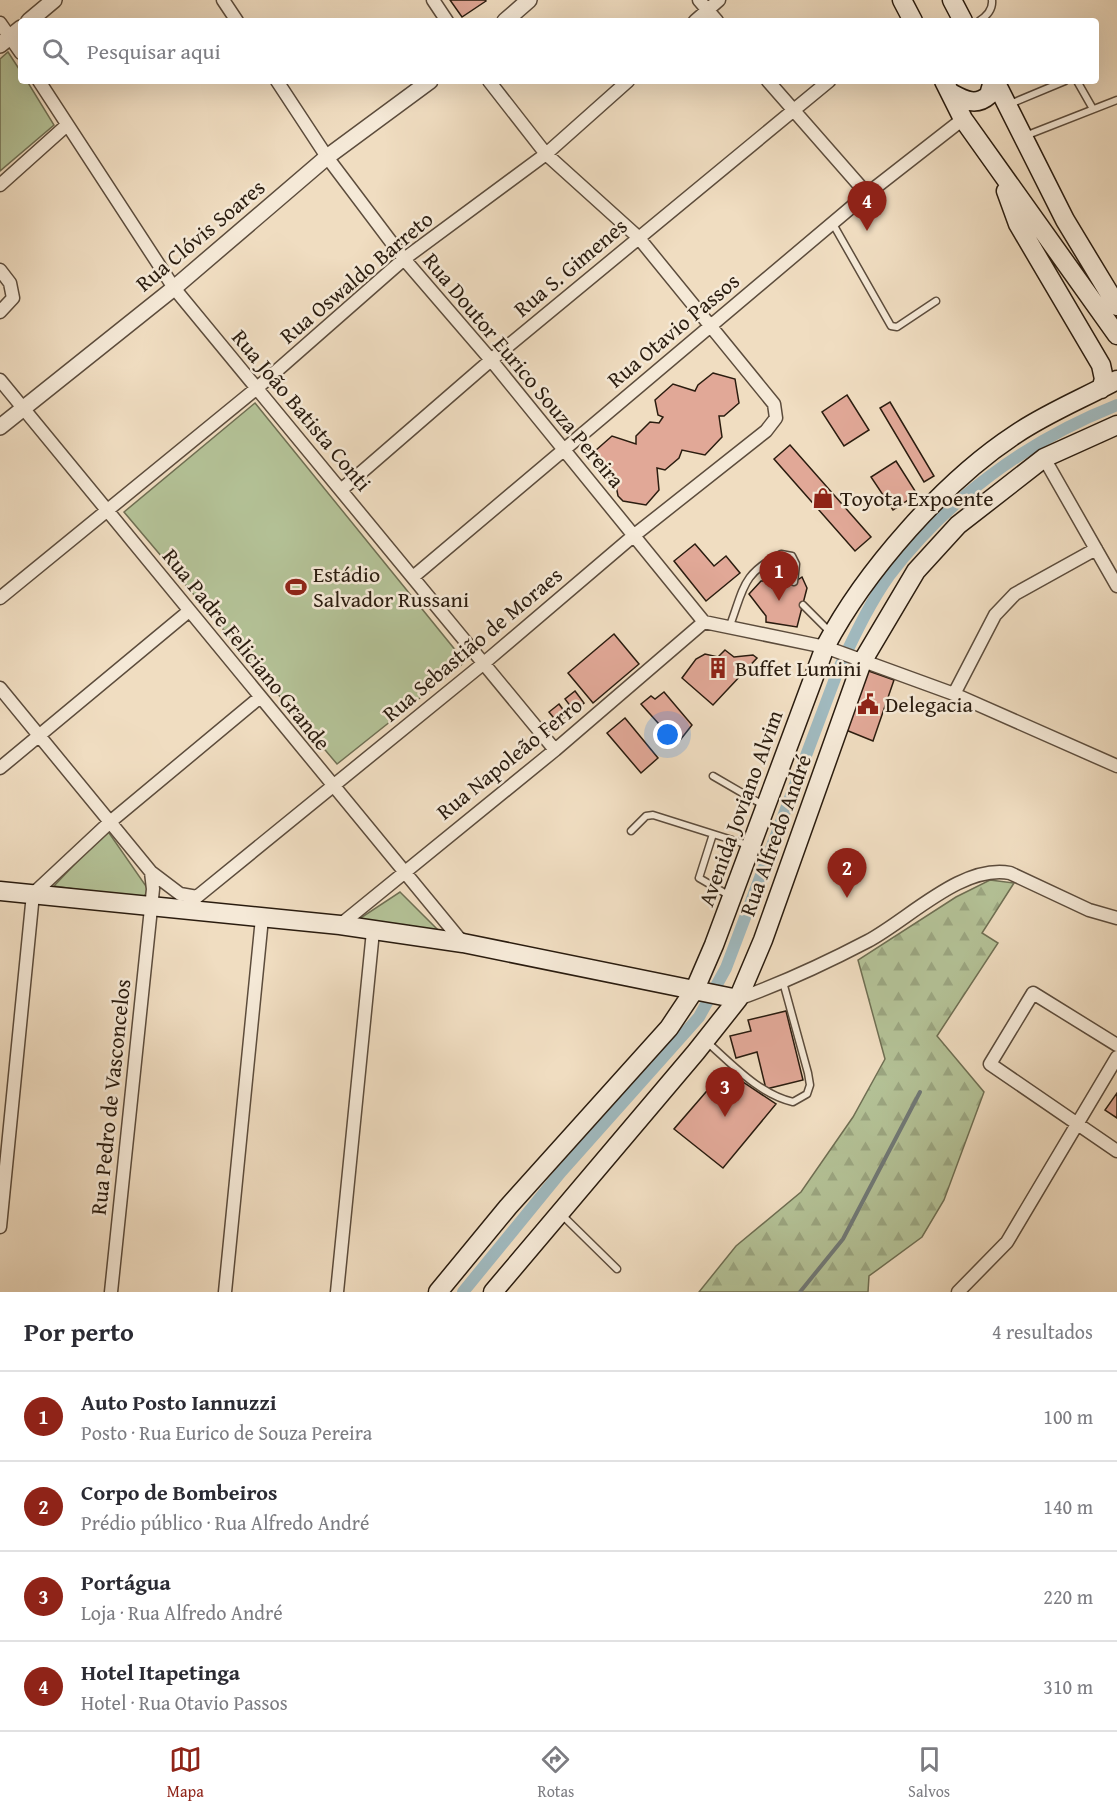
<!DOCTYPE html>
<html lang="pt">
<meta charset="utf-8">
<style>
:root{--surface:#fff;--page:#f2f2f3;--text:#2b2b33;--muted:#7c7c81;--line:#e1e1e2;--accent:#8f2418}
body{margin:0;font-family:"Gentium Book Plus",serif;background:var(--page);color:var(--text)}
.you{position:absolute;left:668px;top:735px;width:21px;height:21px;margin:-15px;border:4px solid #fff;border-radius:50%;background:#1a73e8;box-shadow:0 0 0 9px #1a73e833}
.badge{display:grid;place-items:center;width:39px;height:39px;border-radius:50%;background:var(--accent);color:#fff;font-size:20px;font-weight:700}
.pin{position:absolute;translate:-50% -50px;filter:drop-shadow(0 2px 3px #0008)}
.pin::after{content:'';position:absolute;top:32px;width:21px;height:18px;background:inherit;clip-path:polygon(0 0,100% 0,50% 100%)}
.list{margin:0;padding:0;list-style:none}
h2{display:flex;justify-content:space-between;align-items:center;height:78px;margin:0;padding:0 24px;font-size:26px}
h2 small{font-size:20px;font-weight:400;color:var(--muted)}
.list li{display:grid;grid-template-columns:39px 1fr auto;gap:18px;align-items:center;box-sizing:border-box;height:90px;padding:0 24px;border-top:2px solid var(--line)}
.list b{display:block;font-size:22px;white-space:nowrap}
.list p{margin:0;font-size:20px;white-space:nowrap;color:var(--muted)}
.list em{font-size:20px;font-style:normal;color:var(--muted)}
.icon{flex:none;width:33px;height:33px;fill:none;stroke:currentColor;stroke-width:2;stroke-linecap:round;stroke-linejoin:round}
.map{position:relative;flex:none;width:1117px;height:1292px;overflow:hidden}
.search{position:absolute;background:var(--surface);box-shadow:0 6px 24px #0002;left:18px;right:18px;top:18px;height:66px;display:flex;align-items:center;gap:15px;box-sizing:border-box;padding:0 21px;border-radius:6px;color:var(--muted);font-size:22px}
.sheet{height:438px;background:var(--surface)}
nav{display:flex;justify-content:space-around;align-items:center;box-sizing:border-box;height:84px;border-top:2px solid var(--line);background:var(--surface);font-size:16px;color:var(--muted)}
nav a{display:grid;justify-items:center;gap:3px}
nav .on{color:var(--accent)}
.map>svg:first-child{display:block}
</style>
<div class="map">
<svg width="1117" height="1292" viewBox="0 0 1117 1292">
<defs>
<pattern id="forest-firs" width="22" height="20" patternUnits="userSpaceOnUse" patternTransform="scale(1.5)"><rect width="22" height="20" fill="#b4c297"/><path d="M5 1l3.5 6h-7zM16 11l3.5 6h-7z" fill="#9ba681"/></pattern>
</defs>
<rect width="100%" height="100%" fill="#f0ddc1"/>
<filter id="stains"><feTurbulence type="fractalNoise" baseFrequency=".00333" numOctaves="4"/><feColorMatrix values="0 0 0 0 .2 0 0 0 0 .09 0 0 0 0 .02 0 0 0 .5 -.17"/></filter>
<radialGradient id="worn" r=".72"><stop offset=".6" stop-color="#630" stop-opacity="0"/><stop offset="1" stop-color="#630" stop-opacity=".3"/></radialGradient>
<path fill="#b4c297" stroke="#6f6f53" stroke-width="1.5" d="M8,52L21,72V81H27L54,125L0,171V59Z
M255,403L465,662L337,764L124,512Z
M107,830L148,889L143,899L54,886Z
M400,892L440,932L356,921Z"/>
<path fill="url(#forest-firs)" stroke="#6f6f53" stroke-width="1.5" d="M990,880L1014,883L982,933L998,943L937,1036L984,1092L944,1200L922,1237L869,1276L868,1292H699L736,1246L801,1192L853,1117L885,1059L858,960L956,897Z"/>
<g fill="none" stroke-linecap="round" stroke-linejoin="round">
<path stroke="#717a78" stroke-width="4" d="M800,1292L843,1239L920,1092"/>
<path stroke="#a0b9be" stroke-width="12" d="M463,1292L561,1172L699,1017L726,968L839,668C854,637 869,604 889,576C947,499 1028,440 1117,405"/>
</g>
<path fill="#e1a897" stroke="#2a1c0f" stroke-width="1.5" d="M450,0H485L486,1L462,17Z
M713,373L735,379L739,403L724,416H719L722,437L705,455L682,450L679,458L665,470L657,468L659,490L646,505L623,501L618,496L615,480L602,476L598,471L595,451L612,436L636,444V436L650,422L659,423L663,417L658,415L655,400L673,384L695,391L698,385Z
M847,395L869,430L844,446L822,412Z
M890,402L934,476L924,482L880,408Z
M790,445L871,537L855,551L774,459Z
M896,461L917,494L893,510L871,477Z
M695,544L714,566L726,556L740,573L706,601L674,561Z
M802,577L807,588L797,627L766,622V616L749,594L761,581H769L772,588L787,587Z
M614,634L639,664L593,703L568,673Z
M725,650L734,657L753,655L757,658L713,705L682,678L696,659L705,654L718,657Z
M863,669L894,680L873,741L841,728Z
M575,691L584,703L574,711L565,699Z
M664,692L692,725L677,744L641,704L651,696L655,699Z
M559,704L567,715L558,723L549,712Z
M625,718L658,758L641,773L607,733Z
M786,1011L803,1080L766,1089L757,1052L736,1058L730,1036L751,1031L748,1020Z
M725,1070L776,1104L723,1168L674,1129Z
M1117,1093V1118L1105,1110Z"/>
<g fill="none" stroke-linecap="round" stroke-linejoin="round">
<defs>
<path id="service" d="M979,21C987,16 993,10 992,0
M1077,81L1093,109
M1010,104L1065,81
M1025,136L1117,100
M833,224L891,326L897,327L936,301
M803,605L831,633
M729,628C744,589 741,574 781,554L792,556L796,564L794,582
M713,776L763,805
M631,831L646,816L653,815L748,845
M713,834L699,878L730,896
M708,1043C733,1065 759,1094 793,1102L807,1094L810,1085L808,1073L783,982
M562,1215L617,1269"/>
<path id="minor" d="M223,0L237,21
M433,0L447,21
M699,0L717,21
M695,21L719,0
M0,23L21,53
M39,81L174,288L555,750
M277,81L327,157L404,259L491,360L704,622
M768,81L867,194
M0,185L67,125
M0,270L10,283L13,298L0,312
M0,380L463,943
M1044,458L1117,586
M341,490L491,360L829,81
M413,577L867,194L963,119
M0,598L257,388L404,259L546,154L628,81
M704,622L825,647L954,694L1117,766
M0,688L151,872L180,894L197,897
M954,694L995,615L1015,594L1096,549
M0,768L189,611
M182,909L484,663L632,537L766,431L776,418L774,404L638,237L546,154L489,81
M340,925L555,750L704,622
M738,999C783,983 826,963 868,941C909,919 962,864 1010,873L1089,910L1117,918
M1117,1045L1033,993L990,1064L1117,1151
M0,1227L33,894L110,822L259,698
M111,1292L153,889L151,872
M225,1292L262,918
M337,1292L373,931
M958,1292L1007,1242L1117,1057"/>
<path id="tertiary" d="M29,21L54,0
M505,21L529,0
M0,45L21,28
M0,427L174,288L327,157L430,81"/>
<path id="secondary" d="M902,0L913,21
M952,0L963,21
M944,81L963,119L1117,335
M995,81L1065,220L1117,306
M951,93C964,100 976,107 989,95L993,81
M1006,191L1018,224L1101,365L1104,379L1101,389
M0,891L340,925L463,943L738,999
M438,1292L508,1207L669,1028L695,989L714,945L825,647C865,571 944,481 1016,434C1047,413 1084,398 1117,380
M493,1292L696,1052L738,999L763,940L862,662L916,571L958,525L1044,458L1117,425"/>
</defs>
<use href="#service" stroke="#5c4c3c" stroke-width="9"/>
<use href="#minor" stroke="#5c4c3c" stroke-width="15"/>
<use href="#tertiary" stroke="#5c4c3c" stroke-width="18"/>
<use href="#secondary" stroke="#2a1c0f" stroke-width="21"/>
<use href="#service" stroke="#f5e9d7" stroke-width="6"/>
<use href="#minor" stroke="#f5e9d7" stroke-width="12"/>
<use href="#tertiary" stroke="#f5e9d7" stroke-width="15"/>
<use href="#secondary" stroke="#f5e9d7" stroke-width="18"/>
</g>
<defs>
<symbol id="shop-bare" viewBox="-9 -9 18 18"><path d="M-5-2.5h2.3a2.7 3.5 0 0 1 5.4 0H5L5.5 6h-11ZM-1.5-2.5h3a1.5 2.3 0 0 0-3 0Z" fill="#8f2418" stroke="#f5e9d7" stroke-width="2.5" paint-order="stroke"/></symbol>
<symbol id="stadium-bare" viewBox="-9 -9 18 18"><path d="M0-5a6.5 5 0 1 0 0 10a6.5 5 0 1 0 0-10ZM-3.5-1.8h7v3.6h-7Z" fill="#8f2418" stroke="#f5e9d7" stroke-width="2.5" paint-order="stroke"/></symbol>
<symbol id="building-bare" viewBox="-9 -9 18 18"><path d="M-4-6H4V6H1V3H-1V6H-4ZM-2.5-4.3h1.7v1.8h-1.7ZM.8-4.3h1.7v1.8H.8ZM-2.5-1h1.7V.8h-1.7ZM.8-1h1.7V.8H.8Z" fill="#8f2418" stroke="#f5e9d7" stroke-width="2.5" paint-order="stroke"/></symbol>
<symbol id="civic-bare" viewBox="-9 -9 18 18"><path d="M-.6-6.5H3V-4.5H.6V-3L4-1V1h2V6H-6V1h2V-1L-.6-3ZM-1.2 2.5V6h2.4V2.5Z" fill="#8f2418" stroke="#f5e9d7" stroke-width="2.5" paint-order="stroke"/></symbol>
</defs>
<g fill-rule="evenodd">
<use href="#shop-bare" x="808" y="483" width="30" height="30"/>
<use href="#stadium-bare" x="281" y="572" width="30" height="30"/>
<use href="#building-bare" x="703" y="653" width="30" height="30"/>
<use href="#civic-bare" x="853" y="689" width="30" height="30"/>
</g>
<g text-anchor="middle" dominant-baseline="central" stroke-width="5" stroke-linejoin="round" paint-order="stroke">
<g font-size="22" fill="#2a1c0f" stroke="#f5e9d7">
<text transform="translate(200 235) rotate(-40)">Rua Clóvis Soares</text>
<text transform="translate(570 267) rotate(-40)">Rua S. Gimenes</text>
<text transform="translate(356 277) rotate(-40)">Rua Oswaldo Barreto</text>
<text transform="translate(673 330) rotate(-40)">Rua Otavio Passos</text>
<text transform="translate(524 370) rotate(50)">Rua Doutor Eurico Souza Pereira</text>
<text transform="translate(302 410) rotate(50)">Rua João Batista Conti</text>
<text transform="translate(472 644) rotate(-40)">Rua Sebastião de Moraes</text>
<text transform="translate(247 649) rotate(51)">Rua Padre Feliciano Grande</text>
<text transform="translate(509 758) rotate(-39)">Rua Napoleão Ferro</text>
<text transform="translate(740 808) rotate(-70)">Avenida Joviano Alvim</text>
<text transform="translate(775 835) rotate(-70)">Rua Alfredo André</text>
<text transform="translate(110 1097) rotate(-84)">Rua Pedro de Vasconcelos</text>
</g>
<g font-size="22" fill="#2a1c0f" stroke="#f5e9d7" text-anchor="start">
<text x="840" y="498">Toyota Expoente</text>
<text x="313" y="574">Estádio<tspan x="313" dy="25">Salvador Russani</tspan></text>
<text x="735" y="668">Buffet Lumini</text>
<text x="885" y="704">Delegacia</text>
</g>
</g>
<rect width="100%" height="100%" filter="url(#stains)"/>
<rect width="100%" height="100%" fill="url(#worn)"/>
</svg>
<div class="you"></div>
<div class="pin badge" style="left:779px;top:601px">1</div>
<div class="pin badge" style="left:847px;top:898px">2</div>
<div class="pin badge" style="left:725px;top:1117px">3</div>
<div class="pin badge" style="left:867px;top:231px">4</div>
<div class="search"><svg class="icon" aria-label="search" viewBox="0 0 24 24"><circle cx="10" cy="10" r="6"/><path d="M15 15l6 6"/></svg>Pesquisar aqui</div>
</div>
<section class="sheet">
<h2>Por perto<small>4 resultados</small></h2>
<ul class="list">
<li><span class="badge">1</span><div><b>Auto Posto Iannuzzi</b><p>Posto · Rua Eurico de Souza Pereira</p></div><em>100 m</em></li>
<li><span class="badge">2</span><div><b>Corpo de Bombeiros</b><p>Prédio público · Rua Alfredo André</p></div><em>140 m</em></li>
<li><span class="badge">3</span><div><b>Portágua</b><p>Loja · Rua Alfredo André</p></div><em>220 m</em></li>
<li><span class="badge">4</span><div><b>Hotel Itapetinga</b><p>Hotel · Rua Otavio Passos</p></div><em>310 m</em></li>
</ul>
</section>
<nav>
<a class="on"><svg class="icon" aria-label="map" viewBox="0 0 24 24"><path d="M3 6l6-2 6 2 6-2v14l-6 2-6-2-6 2zM9 4v14M15 6v14"/></svg>Mapa</a>
<a><svg class="icon" aria-label="directions" viewBox="0 0 24 24"><path d="M12 3l9 9-9 9-9-9zM9 14v-3h6M13 9l2 2-2 2"/></svg>Rotas</a>
<a><svg class="icon" aria-label="saved" viewBox="0 0 24 24"><path d="M7 4h10v16l-5-4-5 4z"/></svg>Salvos</a>
</nav>
